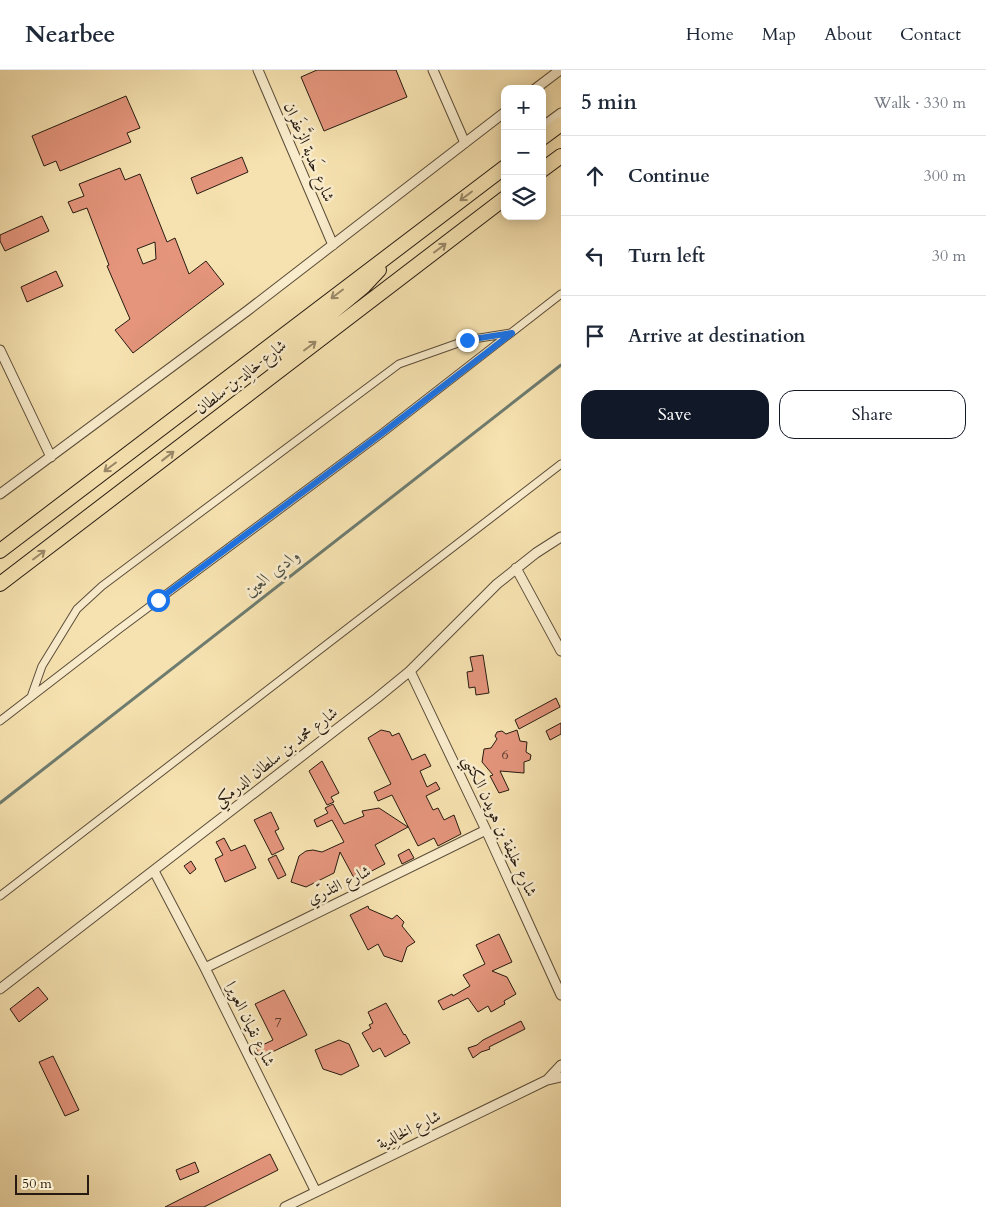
<!DOCTYPE html>
<meta charset="utf-8">
<style>
:root{--surface:#fff;--page:#f2f2f3;--text:#1f2937;--muted:#747a83;--line:#e0e1e3;--accent:#111827}
body{margin:0;font-family:Cardo,Amiri,serif;background:var(--page);color:var(--text)}
.controls{position:absolute;right:15px;top:15px;display:grid;overflow:hidden;border-radius:10px;box-shadow:0 2px 12px #0003}
.controls button{width:45px;height:45px;display:grid;place-items:center;padding:0;border:0;border-bottom:1px solid var(--line);background:var(--surface);color:var(--text);font:25px sans-serif}
.scale{position:absolute;left:15px;bottom:12px;width:74px;box-sizing:border-box;padding-left:5px;border:2px solid #271b11;border-top:0;font-size:14px;line-height:18px;white-space:nowrap;color:#271b11;-webkit-text-stroke:4px #f9eccc;paint-order:stroke}
.stop{position:absolute;width:15px;height:15px;margin:-11px;border:4px solid #1a73e8;border-radius:50%;background:#fff}
.stop.end{background:#1a73e8;border-color:#fff;box-shadow:0 1px 5px #0008}
.list{margin:0;padding:0;list-style:none}
h2{display:flex;justify-content:space-between;align-items:center;height:65px;margin:0;padding:0 20px;font-size:21px}
h2 small{font-size:16px;font-weight:400;color:var(--muted)}
.list li{display:grid;grid-template-columns:32px 1fr auto;gap:15px;align-items:center;box-sizing:border-box;height:80px;padding:0 20px;border-top:1px solid var(--line)}
.list b{display:block;font-size:19px;white-space:nowrap}
.list em{font-size:16px;font-style:normal;color:var(--muted)}
.actions{display:flex;gap:10px;padding:15px 20px}
.actions a{flex:1;padding:11px 0;border:1px solid var(--accent);border-radius:15px;text-align:center;font-size:18px;color:var(--accent)}
.actions .main{background:var(--accent);color:#fff}
.icon{flex:none;width:28px;height:28px;fill:none;stroke:currentColor;stroke-width:2;stroke-linecap:round;stroke-linejoin:round}
.map{position:relative;flex:none;width:561px;height:1137px;overflow:hidden}
header{display:flex;align-items:center;gap:30px;box-sizing:border-box;height:70px;padding:0 25px;background:var(--surface);border-bottom:1px solid var(--line)}
header strong{font-size:24px}
nav{display:flex;gap:28px;margin-inline-start:auto;font-size:18px}
main{display:flex}
aside{flex:1;background:var(--surface)}
.map>svg:first-child{display:block}
</style>
<header>
<strong>Nearbee</strong>
<nav><a>Home</a><a>Map</a><a>About</a><a>Contact</a></nav>
</header>
<main>
<div class="map">
<svg width="561" height="1137" viewBox="0 0 561 1137">
<rect width="100%" height="100%" fill="#f6e2b0"/>
<filter id="stains"><feTurbulence type="fractalNoise" baseFrequency=".004" numOctaves="4"/><feColorMatrix values="0 0 0 0 .2 0 0 0 0 .09 0 0 0 0 .02 0 0 0 .5 -.17"/></filter>
<radialGradient id="worn" r=".72"><stop offset=".6" stop-color="#630" stop-opacity="0"/><stop offset="1" stop-color="#630" stop-opacity=".3"/></radialGradient>
<g fill="none" stroke-linecap="round" stroke-linejoin="round">
<path stroke="#6e7c70" stroke-width="3" d="M0,733L561,295"/>
</g>
<path fill="#e4957c" stroke="#271b11" fill-rule="evenodd" d="M317,0H396L407,27L324,61L301,7Z
M126,26L140,58L127,63L131,72L60,101L56,91L44,96L32,66Z
M242,87L248,102L197,124L191,108Z
M120,98L125,110L140,104L167,172L175,168L189,204L206,191L224,214L133,283L115,260L130,249L107,196L109,195L87,138L73,143L68,132L84,126L79,114ZM155,172L156,189L143,194L137,179Z
M42,146L49,161L5,181L0,171V165Z
M56,201L63,216L27,232L21,217Z
M483,585L489,623L476,625L475,617L469,618L467,602L473,601L470,587Z
M556,628L560,637L519,659L515,650Z
M561,653V664L550,670L546,661Z
M381,660L390,662L392,666L399,663L412,690L425,684L431,696L420,701L427,717L436,712L440,719L426,726L433,740L438,738L444,750L454,745L461,764L438,776L434,768L418,776L392,725L378,731L374,722L391,714L368,668Z
M517,660L520,671L527,672L526,682L531,685L530,690L524,692V703L500,701L509,720L499,723L490,706L493,705L482,692L484,679L491,678L497,669L495,666L497,662L502,661L506,664Z
M322,691L339,723L331,727L334,732L327,735L309,701Z
M333,734L344,754L364,746L362,741L379,738L408,757L375,775L385,794L366,804L354,808L340,782L334,803L306,817L291,812L299,786L306,781L313,780L322,782L344,772L332,750L317,757L314,750L328,743L325,738Z
M271,742L279,759L275,761L284,779L272,785L254,750Z
M224,768L231,781L245,775L256,798L225,812L215,789L223,785L216,772Z
M409,779L414,788L402,794L398,785Z
M276,785L286,805L278,809L268,789Z
M191,791L196,799L190,804L184,796Z
M368,836L369,839L392,849L397,845L404,852L402,856L415,872L407,877L402,892L384,886L378,874L368,880L350,845Z
M499,864L512,892L492,901L507,907L516,924L504,931L505,934L491,942L488,936L478,942L468,928L443,940L438,931L452,924L453,926L470,916L463,905L485,894L476,875Z
M38,917L48,929L19,952L10,939Z
M284,920L307,965L260,988L256,978L273,970L255,934Z
M386,933L404,965L405,964L410,973L385,987L380,978L373,982L362,963L371,958L369,955L373,953L368,942Z
M521,951L525,959L489,977L490,979L481,982L473,988L468,978L477,975L483,970Z
M339,970L349,974L359,996L341,1005L323,999L315,980Z
M53,986L79,1040L65,1046L39,992Z
M270,1084L278,1100L204,1137H165Z
M195,1092L199,1102L180,1110L176,1100Z"/>
<g fill="none" stroke-linecap="round" stroke-linejoin="round">
<defs>
<path id="pedestrian" d="M31,627L42,596L77,539L102,516L130,495L399,294L467,270L511,263
M0,651L118,560L381,364L561,224
M0,826L561,394"/>
<path id="minor" d="M258,0L333,175
M433,0L465,73
M535,19L560,0
M542,57L561,43
M0,280L51,387
M0,424L247,241L505,42
M516,498L561,581
M410,601L486,760L561,925
M154,801L205,898L316,1122
M205,898L486,760
M0,919L377,628L410,601L497,514L536,483L561,467
M547,1010L561,995
M285,1137L547,1010L561,1007"/>
<path id="primary" d="M542,68L561,54
M542,100L561,86
M292,290L287,285L288,279L364,216L379,200
M0,481L505,97
M0,514L505,128"/>
</defs>
<use href="#pedestrian" stroke="#5b4d39" stroke-width="9"/>
<use href="#minor" stroke="#5b4d39" stroke-width="11"/>
<use href="#primary" stroke="#271b11" stroke-width="16"/>
<use href="#pedestrian" stroke="#f9eccc" stroke-width="7"/>
<use href="#minor" stroke="#f9eccc" stroke-width="9"/>
<use href="#primary" stroke="#f6e2b0" stroke-width="14"/>
</g>
<defs><path id="oneway-shaft" d="M-6 0H5M1.5-3L5.5 0L1.5 3" fill="none" stroke-width="1.6" stroke-linecap="round" stroke-linejoin="round" transform="scale(1.25)"/></defs>
<g stroke="#998868">
<use href="#oneway-shaft" transform="translate(466 126) rotate(143)"/>
<use href="#oneway-shaft" transform="translate(440 178) rotate(-37)"/>
<use href="#oneway-shaft" transform="translate(337 224) rotate(143)"/>
<use href="#oneway-shaft" transform="translate(310 276) rotate(-37)"/>
<use href="#oneway-shaft" transform="translate(168 386) rotate(-38)"/>
<use href="#oneway-shaft" transform="translate(110 397) rotate(143)"/>
<use href="#oneway-shaft" transform="translate(39 485) rotate(-37)"/>
</g>
<g fill="none" stroke-linecap="round" stroke-linejoin="round">
<path stroke="#1a73e8" stroke-width="6" d="M158,530L381,364L512,263L467,270"/>
</g>
<g text-anchor="middle" dominant-baseline="central" stroke-width="5" stroke-linejoin="round" paint-order="stroke">
<g font-size="14" fill="#563a2c">
<text x="505" y="684">6</text>
<text x="278" y="952">7</text>
</g>
<g font-size="16" fill="#271b11" stroke="#f9eccc">
<text transform="translate(309 82) rotate(67)">شارع حَدبة الزَّعفَران</text>
<text transform="translate(241 307) rotate(-38)">شارع خالِد بن سلطان</text>
<text transform="translate(276 687) rotate(-38)">شارع محمد بن سلطان الدرمكي</text>
<text transform="translate(500 756) rotate(65)">شارع خليفة بن هويدن الكتبي</text>
<text transform="translate(339 815) rotate(-26)">شارع التذرّي</text>
<text transform="translate(250 954) rotate(64)">شارع نقيان العويرا</text>
<text transform="translate(409 1060) rotate(-26)">شارع الخالِدية</text>
</g>
<g font-size="18" font-style="italic" fill="#505448" stroke="#f9eccc">
<text transform="translate(272 503) rotate(-38)">وادي العين</text>
</g>
</g>
<rect width="100%" height="100%" filter="url(#stains)"/>
<rect width="100%" height="100%" fill="url(#worn)"/>
</svg>
<div class="controls">
<button>+</button>
<button>−</button>
<button><svg class="icon" aria-label="layers" viewBox="0 0 24 24"><path d="M12 4l9 5-9 5-9-5zM3 14l9 5 9-5"/></svg></button>
</div>
<div class="scale">50 m</div>
<div class="stop" style="left:158px;top:530px"></div>
<div class="stop end" style="left:467px;top:270px"></div>
</div>
<aside>
<h2>5 min<small>Walk · 330 m</small></h2>
<ul class="list">
<li><svg class="icon" aria-label="ahead" viewBox="0 0 24 24"><path d="M12 20V5M6 11l6-6 6 6"/></svg><div><b>Continue</b></div><em>300 m</em></li>
<li><svg class="icon" aria-label="left" viewBox="0 0 24 24"><path d="M17 20v-9H6M10 6l-5 5 5 5"/></svg><div><b>Turn left</b></div><em>30 m</em></li>
<li><svg class="icon" aria-label="arrive" viewBox="0 0 24 24"><path d="M6 21V4h12l-3 4 3 4H6"/></svg><div><b>Arrive at destination</b></div></li>
</ul>
<div class="actions"><a class="main">Save</a><a>Share</a></div>
</aside>
</main>
